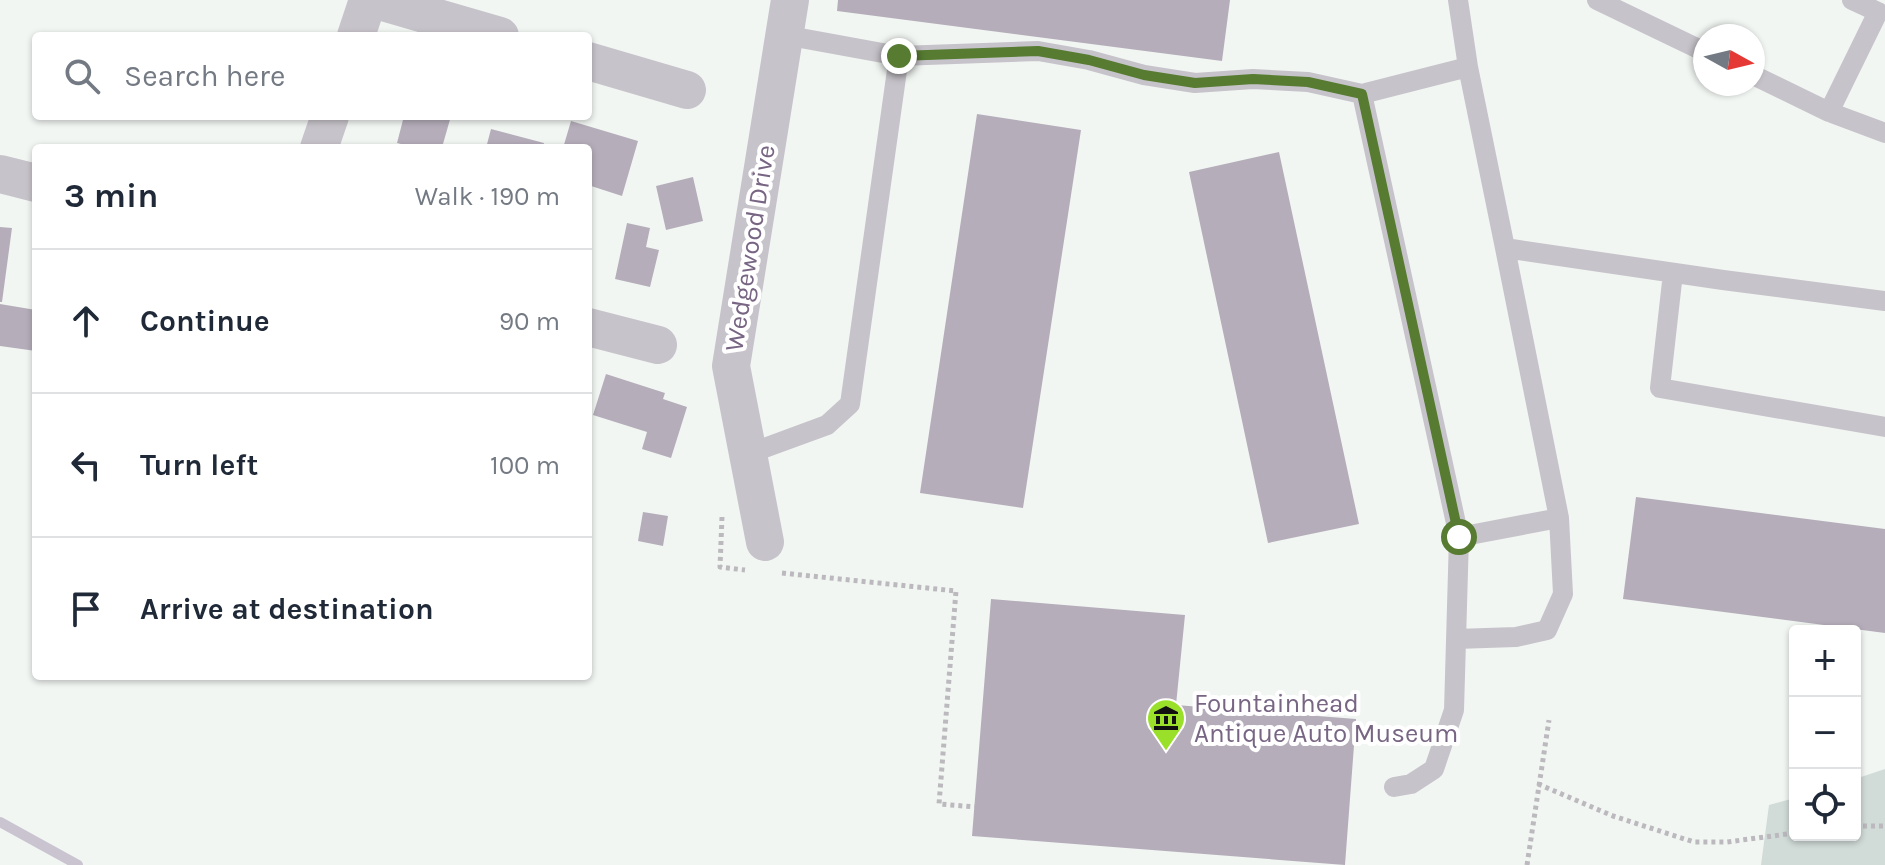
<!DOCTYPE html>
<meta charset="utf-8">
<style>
:root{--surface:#fff;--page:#f6f6f7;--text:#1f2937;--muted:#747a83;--line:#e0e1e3}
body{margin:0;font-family:Karla,sans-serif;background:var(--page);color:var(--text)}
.controls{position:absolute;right:24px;bottom:24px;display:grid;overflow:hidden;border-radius:8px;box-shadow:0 2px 6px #0004}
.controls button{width:72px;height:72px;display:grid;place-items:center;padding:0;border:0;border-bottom:2px solid var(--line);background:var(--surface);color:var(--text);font:40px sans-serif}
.compass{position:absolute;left:1693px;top:24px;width:72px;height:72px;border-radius:50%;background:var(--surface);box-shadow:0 2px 6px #0004;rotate:98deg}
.stop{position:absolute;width:24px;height:24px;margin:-18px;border:6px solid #567b31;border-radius:50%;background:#fff}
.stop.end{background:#567b31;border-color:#fff;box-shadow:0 2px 8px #0008}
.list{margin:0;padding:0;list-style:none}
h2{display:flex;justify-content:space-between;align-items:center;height:104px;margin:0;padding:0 32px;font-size:34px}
h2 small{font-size:26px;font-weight:400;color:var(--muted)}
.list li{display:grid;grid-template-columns:52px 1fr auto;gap:24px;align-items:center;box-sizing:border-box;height:144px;padding:0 32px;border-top:2px solid var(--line)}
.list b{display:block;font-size:30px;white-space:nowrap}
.list em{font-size:26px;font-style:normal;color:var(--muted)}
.icon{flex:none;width:44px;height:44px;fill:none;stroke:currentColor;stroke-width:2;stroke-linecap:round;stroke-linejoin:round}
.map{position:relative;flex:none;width:1885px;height:865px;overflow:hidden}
.search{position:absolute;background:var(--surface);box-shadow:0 2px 6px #0004;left:32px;top:32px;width:560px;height:88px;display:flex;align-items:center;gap:20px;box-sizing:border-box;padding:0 28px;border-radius:8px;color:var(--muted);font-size:30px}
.panel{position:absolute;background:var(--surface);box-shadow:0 2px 6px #0004;left:32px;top:144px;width:560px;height:536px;border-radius:8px}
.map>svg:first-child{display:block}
</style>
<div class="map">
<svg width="1885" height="865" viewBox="0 0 1885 865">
<rect width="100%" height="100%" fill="#f2f6f3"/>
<path fill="#d1dbd8" d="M1885,769V865H1761L1769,805L1795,798V835H1855V779Z"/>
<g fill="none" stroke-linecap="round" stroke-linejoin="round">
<path stroke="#c9c4d0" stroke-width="10" d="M0,822L78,865"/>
</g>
<path fill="#b5aeba" d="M838,0H1230L1222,61L837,11Z
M977,114L1081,130L1023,508L920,493Z
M404,116H451L443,144L453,148H408L409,146L397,143Z
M571,121L638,141L622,196L588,185V148H563Z
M491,129L544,143L543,148H486Z
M1279,152L1359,524L1268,543L1189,172Z
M693,177L703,221L666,230L656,186Z
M627,223L650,228L646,247L659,250L650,287L615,279Z
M0,227L12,228L2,302H0Z
M0,304L36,310V351L0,346Z
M606,374L665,393L663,399L687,407L671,458L642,449L647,432L593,415Z
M1636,497L1885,529V633L1623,599Z
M643,512L668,516L663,546L638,541Z
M991,599L1185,615L1176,705L1356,719L1345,865L972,836Z"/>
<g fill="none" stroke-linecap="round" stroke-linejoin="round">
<path stroke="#bcb9be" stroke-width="5" stroke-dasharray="4 4" stroke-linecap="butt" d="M722,517L720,567L745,570
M782,573L956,591L939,804L975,807
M1538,784L1613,816L1694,842H1727L1795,833
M1855,826H1885
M1527,865L1549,720"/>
<path stroke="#c7c3ca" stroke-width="20" d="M1458,0L1468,67L1505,248L1723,280L1885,301
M1597,0L1705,52
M899,56L1038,51L1089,60L1144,75L1195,83L1253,79L1308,82L1362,94
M1753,75L1829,112L1885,133
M1829,112L1878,12L1852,0
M1673,273L1660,388L1885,427
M748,454L827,425L850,404L899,56L784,35
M1459,537L1362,94L1468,67
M1456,639L1516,637L1547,630L1563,594L1559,518
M1394,787L1411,784L1434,769L1454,710L1459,537L1559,518L1505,248"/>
<path stroke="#c7c3ca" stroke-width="38" d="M376,0L500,36
M356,36L368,0
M588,61L687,90
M319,148L330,116
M0,174L36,183
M588,327L658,345
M765,542L731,366L790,0"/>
</g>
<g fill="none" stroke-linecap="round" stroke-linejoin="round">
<path stroke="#567b31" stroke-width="10" d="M899,56L1038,51L1089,60L1144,75L1195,83L1253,79L1308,82L1362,94L1459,537"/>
</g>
<defs>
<symbol id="museum-pin" viewBox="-11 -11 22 30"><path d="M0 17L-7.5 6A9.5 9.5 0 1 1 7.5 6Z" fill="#9adf29" stroke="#fff"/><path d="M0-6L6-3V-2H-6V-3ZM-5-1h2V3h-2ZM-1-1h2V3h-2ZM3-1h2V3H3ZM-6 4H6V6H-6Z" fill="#111"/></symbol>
</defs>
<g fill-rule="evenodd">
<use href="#museum-pin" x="1144" y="696" width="44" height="60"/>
</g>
<g text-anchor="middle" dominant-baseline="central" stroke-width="8" stroke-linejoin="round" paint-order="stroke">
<g font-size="26" fill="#776583" stroke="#fff">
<text transform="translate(750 248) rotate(-81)">Wedgewood Drive</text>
</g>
<g font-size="26" fill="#776583" stroke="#fff" text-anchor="start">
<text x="1194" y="703">Fountainhead<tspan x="1194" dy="30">Antique Auto Museum</tspan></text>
</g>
</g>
</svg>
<div class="controls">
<button>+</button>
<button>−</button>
<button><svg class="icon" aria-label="locate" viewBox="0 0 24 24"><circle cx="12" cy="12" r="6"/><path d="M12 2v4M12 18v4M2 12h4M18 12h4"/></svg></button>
</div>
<svg class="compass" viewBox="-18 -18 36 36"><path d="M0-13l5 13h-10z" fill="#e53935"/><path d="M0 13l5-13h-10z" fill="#747a83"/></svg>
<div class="stop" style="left:1459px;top:537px"></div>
<div class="stop end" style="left:899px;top:56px"></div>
<div class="search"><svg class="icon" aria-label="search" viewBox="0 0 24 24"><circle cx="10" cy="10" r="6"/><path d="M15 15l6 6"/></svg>Search here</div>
<section class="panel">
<h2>3 min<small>Walk · 190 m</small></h2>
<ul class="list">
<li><svg class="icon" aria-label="ahead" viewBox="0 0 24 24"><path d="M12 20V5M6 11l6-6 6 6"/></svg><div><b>Continue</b></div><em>90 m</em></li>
<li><svg class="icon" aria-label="left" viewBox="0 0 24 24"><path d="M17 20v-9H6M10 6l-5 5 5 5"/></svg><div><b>Turn left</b></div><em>100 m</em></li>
<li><svg class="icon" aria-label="arrive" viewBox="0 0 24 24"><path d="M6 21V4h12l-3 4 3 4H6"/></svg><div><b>Arrive at destination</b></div></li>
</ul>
</section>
</div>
